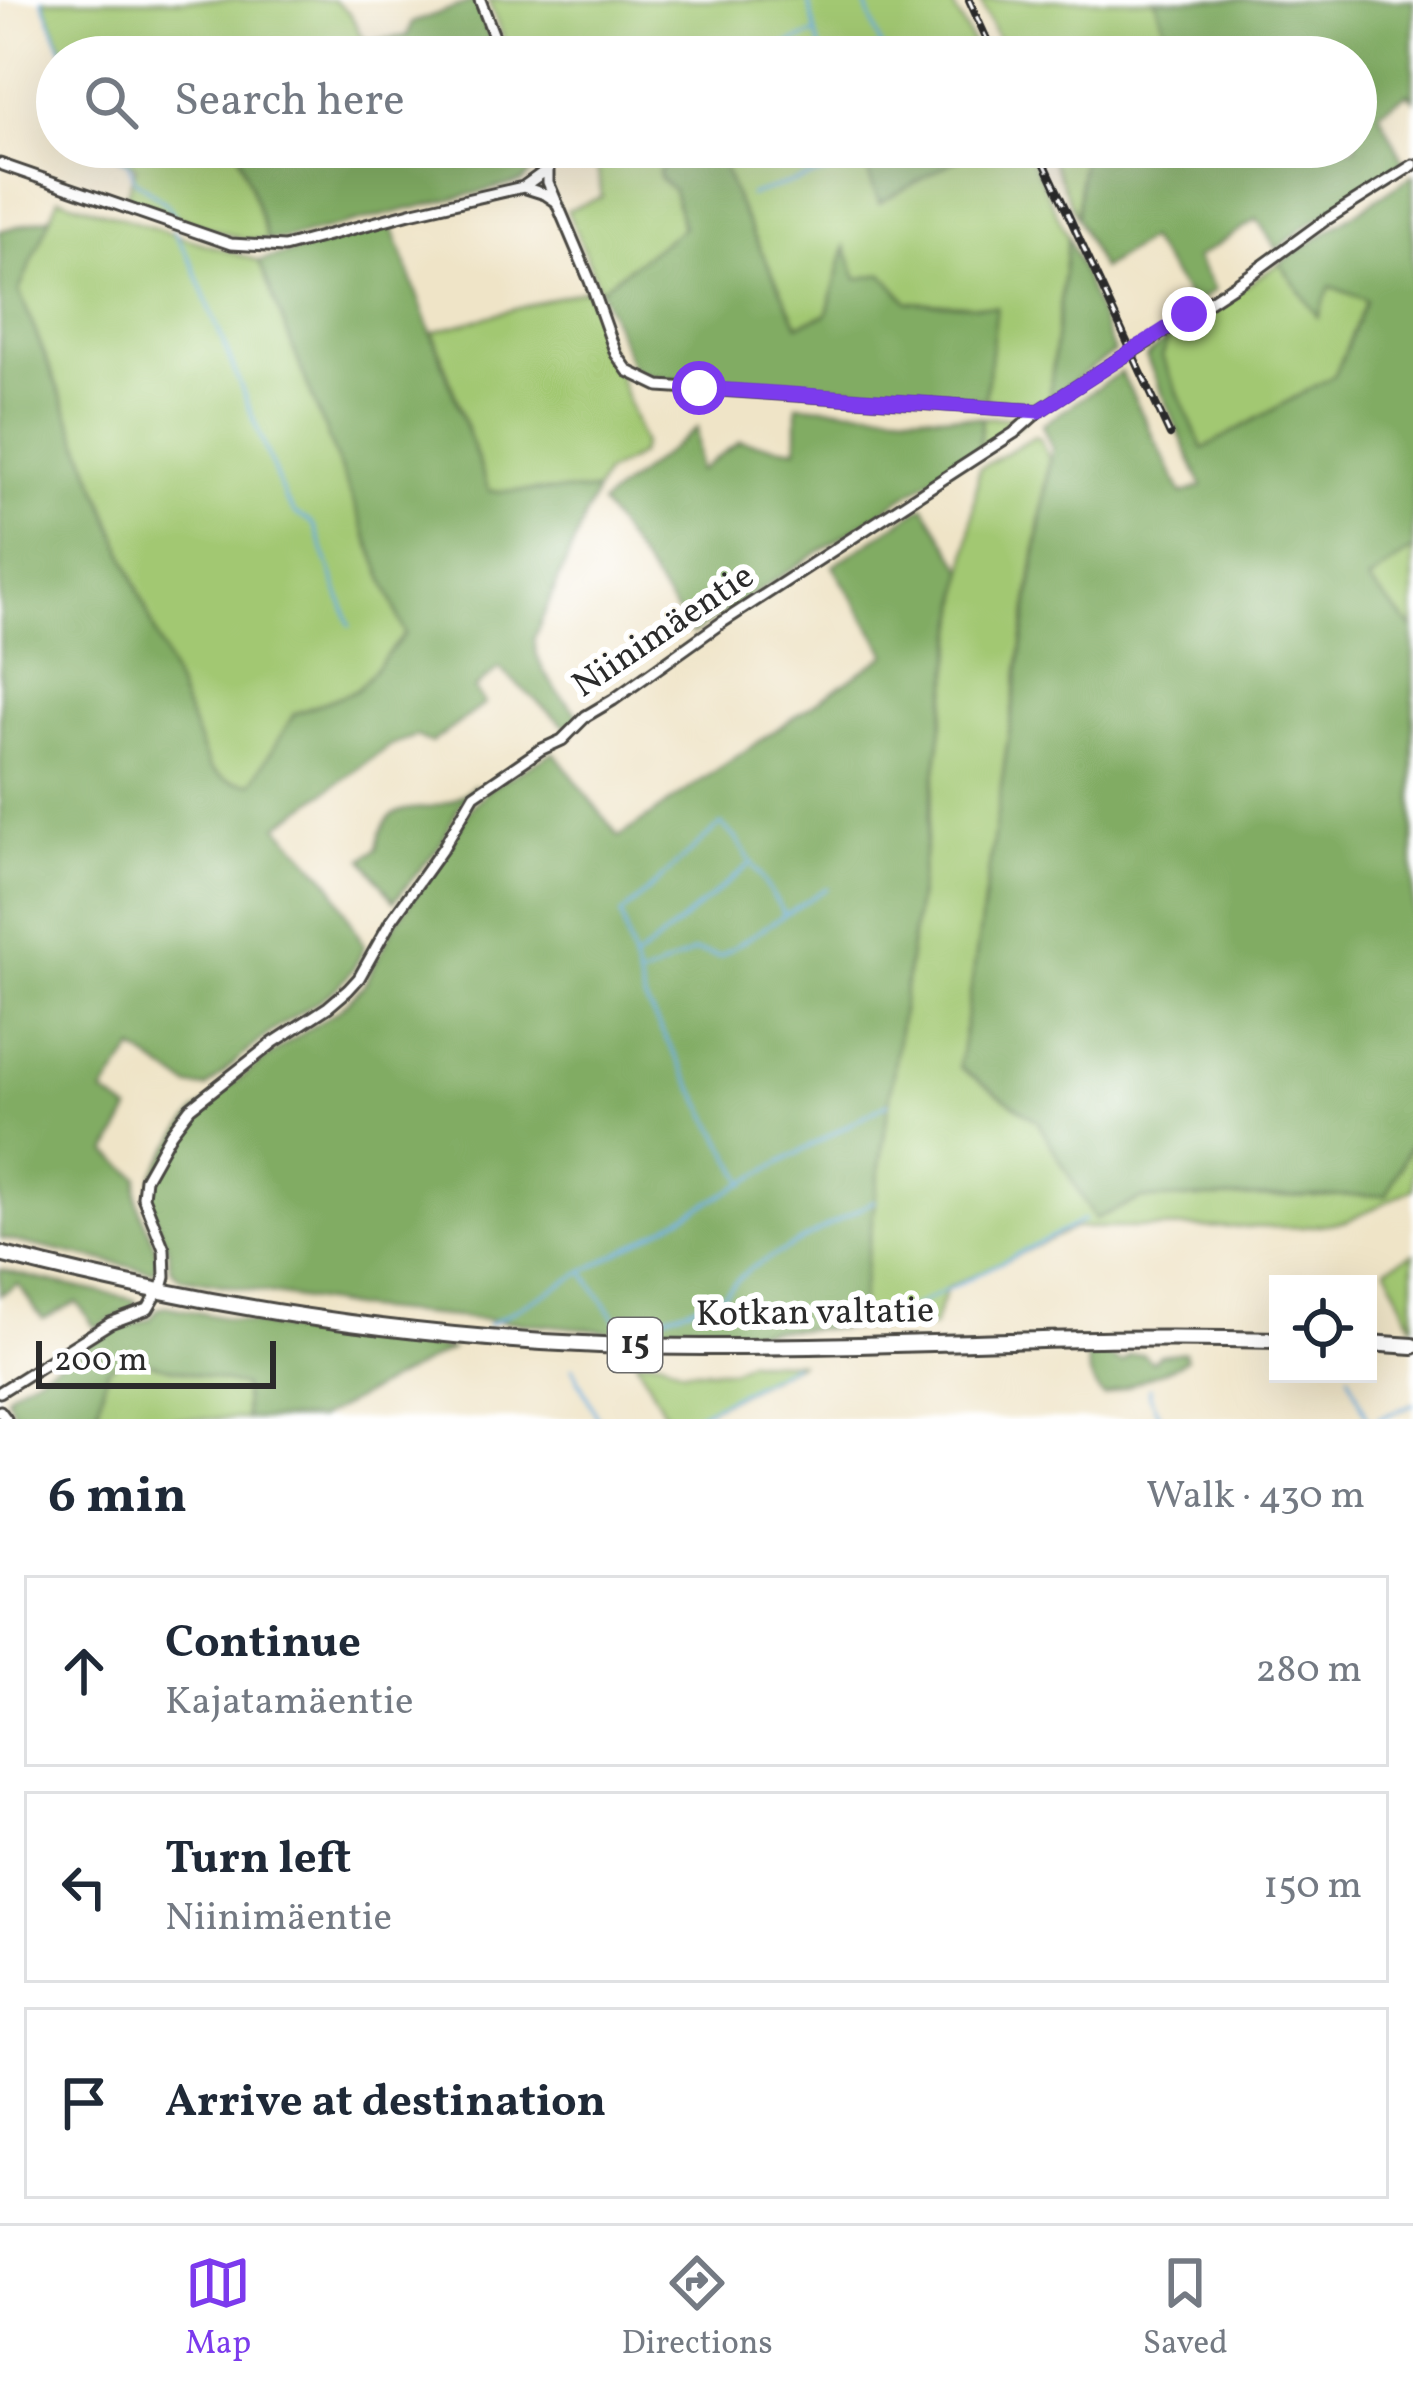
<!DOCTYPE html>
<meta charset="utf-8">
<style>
:root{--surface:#fff;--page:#f6f6f7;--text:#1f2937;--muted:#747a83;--line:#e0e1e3;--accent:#7c3aed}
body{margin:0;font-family:Vollkorn,serif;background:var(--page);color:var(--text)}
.controls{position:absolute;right:36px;bottom:36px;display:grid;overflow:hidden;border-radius:0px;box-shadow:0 12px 48px #0002}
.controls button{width:108px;height:108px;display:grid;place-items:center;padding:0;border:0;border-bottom:3px solid var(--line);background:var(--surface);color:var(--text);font:60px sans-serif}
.scale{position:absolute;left:36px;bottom:30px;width:240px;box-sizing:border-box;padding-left:12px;border:6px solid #2b2b2b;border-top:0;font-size:33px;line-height:42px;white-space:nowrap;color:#2b2b2b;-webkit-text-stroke:9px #fff;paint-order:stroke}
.stop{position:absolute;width:36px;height:36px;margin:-27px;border:9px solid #7c3aed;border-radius:50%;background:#fff}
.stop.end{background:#7c3aed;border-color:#fff;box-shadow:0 3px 12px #0008}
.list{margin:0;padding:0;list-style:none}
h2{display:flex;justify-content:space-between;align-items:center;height:156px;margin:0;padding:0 48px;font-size:51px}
h2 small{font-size:39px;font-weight:400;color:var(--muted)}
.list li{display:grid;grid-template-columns:78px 1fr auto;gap:36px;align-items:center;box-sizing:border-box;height:192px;margin:0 24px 24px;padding:0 24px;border:3px solid var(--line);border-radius:0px}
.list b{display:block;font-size:45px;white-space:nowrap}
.list p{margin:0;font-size:39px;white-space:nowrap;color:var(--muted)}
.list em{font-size:39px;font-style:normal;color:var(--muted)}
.icon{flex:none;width:66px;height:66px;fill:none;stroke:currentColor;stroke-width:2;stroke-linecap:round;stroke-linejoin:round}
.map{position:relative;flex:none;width:1413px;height:1419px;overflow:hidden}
.search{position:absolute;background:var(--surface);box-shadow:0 12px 48px #0002;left:36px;right:36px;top:36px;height:132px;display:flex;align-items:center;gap:30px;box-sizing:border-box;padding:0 42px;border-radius:66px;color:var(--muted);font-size:45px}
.sheet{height:804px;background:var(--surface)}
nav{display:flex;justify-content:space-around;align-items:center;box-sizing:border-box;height:168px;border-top:3px solid var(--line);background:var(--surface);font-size:33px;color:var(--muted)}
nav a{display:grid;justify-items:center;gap:6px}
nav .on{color:var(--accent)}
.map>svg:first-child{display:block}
</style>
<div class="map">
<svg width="1413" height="1419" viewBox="0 0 1413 1419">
<rect width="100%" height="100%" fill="#fff"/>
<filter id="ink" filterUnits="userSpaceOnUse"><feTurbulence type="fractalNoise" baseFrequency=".00833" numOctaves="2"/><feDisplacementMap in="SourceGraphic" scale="24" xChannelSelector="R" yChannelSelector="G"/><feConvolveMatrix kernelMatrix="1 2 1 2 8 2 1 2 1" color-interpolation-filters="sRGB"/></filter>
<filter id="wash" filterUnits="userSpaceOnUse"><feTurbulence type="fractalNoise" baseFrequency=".004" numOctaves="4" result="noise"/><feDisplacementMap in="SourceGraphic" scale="48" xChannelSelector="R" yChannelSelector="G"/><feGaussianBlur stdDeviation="2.7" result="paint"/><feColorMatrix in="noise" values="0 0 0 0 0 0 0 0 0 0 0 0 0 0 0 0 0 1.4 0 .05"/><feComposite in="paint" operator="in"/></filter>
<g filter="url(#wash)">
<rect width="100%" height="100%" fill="#efe4c7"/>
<path fill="#a2c872" stroke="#667a4e" stroke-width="3" fill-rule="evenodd" d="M43,0H333L350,13L361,36L390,57H66Z
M488,0H950L980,57H511Z
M980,0H1155L1174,57H1006Z
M108,147H237L268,240L242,239L125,199L136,167Z
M594,147H702L659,170L660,178L673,190L683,228L600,289L567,210L602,197Z
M716,147H887L863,156L964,155V147H1025L1068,237L1049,398L1035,403L985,399L996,307L908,302L883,274L857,280L844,250L827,314L798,325L737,202Z
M1046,147H1083L1077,218Z
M59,198L259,261L406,635L357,690L294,714L252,783C233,783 224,780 209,767L19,290Z
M1280,263L1317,316L1330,286L1367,300L1335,375L1202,449L1162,357L1169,337Z
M587,289L643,443L639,455L605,474L596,491H489L433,332Z
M1024,417L1022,423L979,448L982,418Z
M1035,436L1040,439L1049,459L1001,785L1413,824L1387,1194L1413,1140V1189L1347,1221L1305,1227L1074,1228L947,1288L933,1327L857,1328L979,469ZM1225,1188L1331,1196L1141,1199Z
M1413,549V629L1368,581Z
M1413,1253V1327L1386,1268Z
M124,1357L244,1386L246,1419H96L107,1370Z
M636,1360H662L682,1370H732L748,1361L801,1362L689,1419H668Z"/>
<path fill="#81ac64" stroke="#566c48" stroke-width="3" d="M475,0L497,57H390L368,41L407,36L412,23Z
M1155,0H1413V99L1408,93L1379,112L1404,162L1305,227L1277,249L1257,219L1196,258L1215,290L1193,305L1148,239L1101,269L1077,218L1083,147H1356V57H1174Z
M237,147H540L541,162L522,182L286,239L268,240Z
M702,147H716L737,202L798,325L827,314L845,247L857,279L883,274L908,302L997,307L985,399L787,383L668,379L648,375L632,367L600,289L683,228L673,190L660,178L659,170Z
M887,147H964L965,155L879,203L862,156Z
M1413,175V549L1368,581L1413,629V1070L1411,1072L1413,1140L1387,1195L1141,1199L1095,1219L1037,1121L959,1067L1052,449L1042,425L1121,372L1182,494L1202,486L1146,357L1169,337L1162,357L1203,449L1335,375L1366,300L1330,286L1318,317L1280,263Z
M51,217L19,291L209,767C223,780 233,783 252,783L294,714L357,690L405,634L259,261L392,226L489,491H596L534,638C536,671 559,693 580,717L567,728L499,668L474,689L485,704L431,743L416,736L391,745L278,826L330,882L364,946C349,991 313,1002 278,1027C252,1045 230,1068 206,1088L189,1086L134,1049L103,1093L130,1111L108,1153L138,1177C138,1184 136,1190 137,1197C139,1225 164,1242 154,1272L0,1238V231Z
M1068,237L1114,352L1049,398Z
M797,405L982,418L979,448L692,634L601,504L697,428L698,471L740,441L797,449Z
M924,506L964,570L857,1328L638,1333L364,1309L180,1278L171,1269L167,1246L147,1196L154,1173L181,1131L195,1112L283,1046L340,1009L364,985L394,926L448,849L470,809L490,788L554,752L619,837L887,654L833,566Z
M476,784L458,808L441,844L394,901L363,859L377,849C385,794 416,817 451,801C460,798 469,789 476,784Z
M0,1269C44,1282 90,1289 135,1300V1307L95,1328L77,1302L43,1319L18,1284L0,1295Z
M165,1306L307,1334L451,1349L318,1419H246L243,1386L125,1357L107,1370L96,1419H17L7,1397L11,1391L110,1331L150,1319L158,1309Z
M1184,1352L1187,1358L1180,1364L1104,1396C1094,1389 1085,1367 1088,1355H1106L1122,1363L1130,1355L1143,1354L1152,1362L1160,1355Z"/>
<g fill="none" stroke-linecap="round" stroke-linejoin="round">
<path stroke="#68acdd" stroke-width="3" d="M42,0L65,57
M808,0L822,57
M864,0L885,57
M685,55L736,57
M755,57L816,33
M105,147L128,163L135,180L167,204L176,219
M750,195L854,164L848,147
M173,230L192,263L285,499L295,514L308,520L315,527L350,625
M634,961L749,865
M639,978L695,951L720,956L827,888
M746,1184L644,999L621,915L721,824L735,837L785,915
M584,1273L623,1330L721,1296L749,1269L874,1201
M488,1325L888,1103
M874,1327L1084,1220
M572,1367L598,1419
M1348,1374L1368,1419
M1150,1388L1149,1395L1161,1419
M688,1419L793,1365
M1378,1419L1413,1404"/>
</g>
</g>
<g filter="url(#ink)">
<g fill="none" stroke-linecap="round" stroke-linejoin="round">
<defs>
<path id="minor" d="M480,0L502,57
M548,147V182L590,281L616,354L628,371L659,386L1039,411
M0,164L231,244L284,247L414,212L523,187L548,169
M523,187L545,194L554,200
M1149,341L1250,275L1324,221L1413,165
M161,1292L165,1277L164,1249L143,1197L145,1179L171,1133L190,1108L274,1042L328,1007L348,990L359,978L391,921L443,848L474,795L540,750L562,740L586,716L613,700L721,623L1014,433L1039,411L1113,363
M0,1392L110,1323L148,1309L158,1292
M0,1411L6,1419"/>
<path id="highway" d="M0,1254C232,1314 473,1348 713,1347C901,1347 1089,1334 1278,1340
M1368,1343L1413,1346"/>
</defs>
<use href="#minor" stroke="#484742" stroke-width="15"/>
<use href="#highway" stroke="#484742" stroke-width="20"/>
<use href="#minor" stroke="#fff" stroke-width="9"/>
<use href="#highway" stroke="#fff" stroke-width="14"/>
<defs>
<path id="rail" d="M969,0L995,57
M1037,147L1170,435"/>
</defs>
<use href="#rail" stroke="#2b2b2b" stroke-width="8"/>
<use href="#rail" stroke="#fff" stroke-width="3" stroke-dasharray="9" stroke-linecap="butt"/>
<defs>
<path id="minor-bridge" d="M1113,363L1149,341"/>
</defs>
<use href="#minor-bridge" stroke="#484742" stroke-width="15" stroke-linecap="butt"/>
<use href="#minor-bridge" stroke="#fff" stroke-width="9"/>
</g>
</g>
<g fill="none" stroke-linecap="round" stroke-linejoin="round" filter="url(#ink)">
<path stroke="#7c3aed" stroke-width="15" d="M699,388L1039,411L1189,314"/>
</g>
<g text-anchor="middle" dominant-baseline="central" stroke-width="12" stroke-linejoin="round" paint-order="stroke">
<rect fill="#fff" stroke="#6b6b6b" stroke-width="3" x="608" y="1318" width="54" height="54" rx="9"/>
<g font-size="33" font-weight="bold" fill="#2b2b2b">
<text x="635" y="1345">15</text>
</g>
<g font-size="36" fill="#2b2b2b" stroke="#fff">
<text transform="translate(664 632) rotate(-34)">Niinimäentie</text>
<text transform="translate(815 1314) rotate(-1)">Kotkan valtatie</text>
</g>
</g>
</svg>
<div class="controls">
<button><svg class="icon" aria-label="locate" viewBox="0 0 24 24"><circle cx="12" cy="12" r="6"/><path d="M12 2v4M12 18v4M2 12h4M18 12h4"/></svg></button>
</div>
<div class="scale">200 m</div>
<div class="stop" style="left:699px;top:388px"></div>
<div class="stop end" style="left:1189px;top:314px"></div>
<div class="search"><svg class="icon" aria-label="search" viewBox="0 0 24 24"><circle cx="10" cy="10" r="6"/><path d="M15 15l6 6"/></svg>Search here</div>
</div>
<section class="sheet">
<h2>6 min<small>Walk · 430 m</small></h2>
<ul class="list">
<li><svg class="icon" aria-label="ahead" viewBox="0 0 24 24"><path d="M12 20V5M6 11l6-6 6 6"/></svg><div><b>Continue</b><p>Kajatamäentie</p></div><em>280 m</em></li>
<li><svg class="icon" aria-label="left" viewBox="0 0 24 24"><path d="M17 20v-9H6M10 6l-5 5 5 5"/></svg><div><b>Turn left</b><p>Niinimäentie</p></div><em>150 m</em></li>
<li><svg class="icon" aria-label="arrive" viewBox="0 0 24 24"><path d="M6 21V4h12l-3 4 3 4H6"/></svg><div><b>Arrive at destination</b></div></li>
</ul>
</section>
<nav>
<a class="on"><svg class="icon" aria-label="map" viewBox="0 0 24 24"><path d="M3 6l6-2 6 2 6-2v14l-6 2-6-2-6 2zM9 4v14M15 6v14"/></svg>Map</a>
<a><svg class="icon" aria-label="directions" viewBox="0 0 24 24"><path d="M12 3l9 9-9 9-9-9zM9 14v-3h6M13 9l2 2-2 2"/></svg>Directions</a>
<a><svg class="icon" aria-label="saved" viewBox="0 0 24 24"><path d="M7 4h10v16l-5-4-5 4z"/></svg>Saved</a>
</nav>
